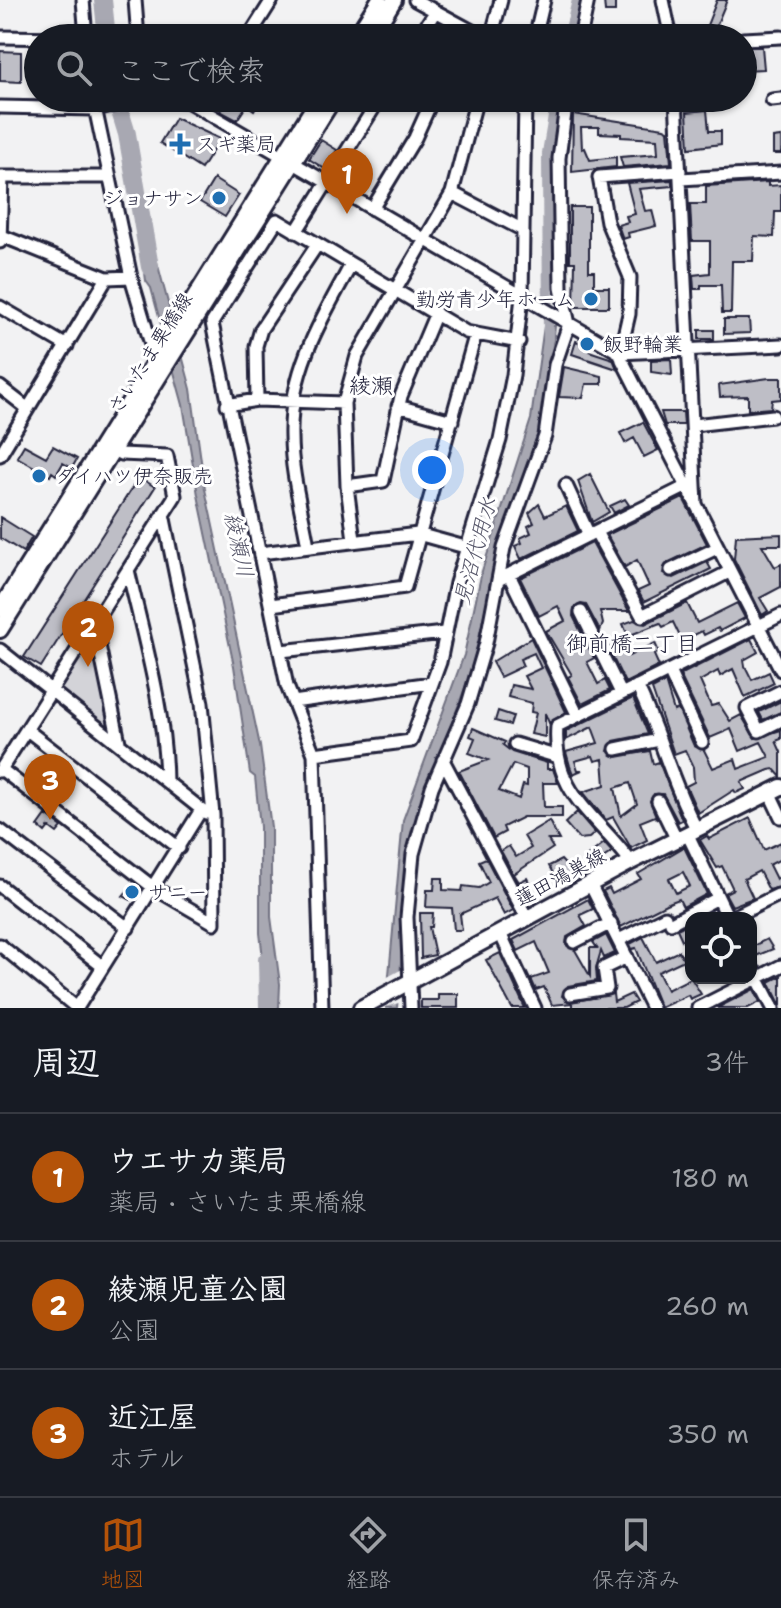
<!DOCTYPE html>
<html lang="ja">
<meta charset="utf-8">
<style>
:root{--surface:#171b24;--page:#20242c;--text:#f1f3f6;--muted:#9ea1a6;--line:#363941;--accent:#b45309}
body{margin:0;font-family:"Shantell Sans","Klee One",sans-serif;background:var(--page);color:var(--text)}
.controls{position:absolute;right:24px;bottom:24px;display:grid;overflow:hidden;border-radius:16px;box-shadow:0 2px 6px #0004}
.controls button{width:72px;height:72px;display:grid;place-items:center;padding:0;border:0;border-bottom:2px solid var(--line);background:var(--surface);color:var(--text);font:40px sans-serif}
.you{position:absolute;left:432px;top:470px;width:28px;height:28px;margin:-20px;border:6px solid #fff;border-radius:50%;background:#1a73e8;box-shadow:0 0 0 12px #1a73e833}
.badge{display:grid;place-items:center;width:52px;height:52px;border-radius:50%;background:var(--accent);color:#fff;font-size:26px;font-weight:700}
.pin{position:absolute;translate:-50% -66px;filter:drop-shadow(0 2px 4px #0008)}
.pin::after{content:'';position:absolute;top:42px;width:28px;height:24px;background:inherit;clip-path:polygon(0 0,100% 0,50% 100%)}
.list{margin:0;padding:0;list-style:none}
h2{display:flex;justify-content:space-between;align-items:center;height:104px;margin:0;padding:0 32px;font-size:34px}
h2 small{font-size:26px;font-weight:400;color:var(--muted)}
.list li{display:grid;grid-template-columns:52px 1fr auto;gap:24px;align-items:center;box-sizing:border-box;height:128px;padding:0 32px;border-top:2px solid var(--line)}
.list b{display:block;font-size:30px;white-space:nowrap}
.list p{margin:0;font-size:26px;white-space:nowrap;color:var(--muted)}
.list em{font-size:26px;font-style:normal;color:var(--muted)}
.icon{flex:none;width:44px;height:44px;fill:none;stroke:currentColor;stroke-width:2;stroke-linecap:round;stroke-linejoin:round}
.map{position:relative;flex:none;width:781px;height:1008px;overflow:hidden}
.search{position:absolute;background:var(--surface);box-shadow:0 2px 6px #0004;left:24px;right:24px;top:24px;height:88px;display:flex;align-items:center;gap:20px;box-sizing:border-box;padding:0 28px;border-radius:44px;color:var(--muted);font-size:30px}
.sheet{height:488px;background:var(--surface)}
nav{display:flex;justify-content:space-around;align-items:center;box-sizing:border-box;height:112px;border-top:2px solid var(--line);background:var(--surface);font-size:22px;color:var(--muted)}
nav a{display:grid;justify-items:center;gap:4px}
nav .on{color:var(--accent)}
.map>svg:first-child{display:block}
</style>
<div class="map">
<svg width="781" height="1008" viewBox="0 0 781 1008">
<rect width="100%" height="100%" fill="#f2f2f3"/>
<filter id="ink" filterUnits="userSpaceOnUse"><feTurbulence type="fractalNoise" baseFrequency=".0125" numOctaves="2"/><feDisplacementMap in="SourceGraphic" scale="16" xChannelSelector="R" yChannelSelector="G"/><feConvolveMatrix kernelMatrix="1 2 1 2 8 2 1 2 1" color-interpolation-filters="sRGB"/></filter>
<g filter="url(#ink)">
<path fill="#d3d3d8" stroke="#7a7a8a" stroke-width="2" d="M90,642L95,643L114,727L108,729L59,691Z"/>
<path fill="#a8a8b2" stroke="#727282" stroke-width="2" d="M152,243L191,389L205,489L260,746L271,827V917L280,984L279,1008H269L260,933V827L255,777L250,773L234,666L198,495L183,405L151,288L146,281L142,248Z
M544,326H555L549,382L539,430L497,556L472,669L413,827L397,1008H386L403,820L464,655L482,571L531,419Z"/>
<path fill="#f2f2f3" d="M404,968L402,1002L382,1008L384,979Z"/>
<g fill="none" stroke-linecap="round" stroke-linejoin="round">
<path stroke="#727282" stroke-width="3" d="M0,101H88"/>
<path stroke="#a8a8b2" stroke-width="10" d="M568,38L577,0
M548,339L547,153L556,98"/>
<path stroke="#a8a8b2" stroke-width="18" d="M103,0L107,38
M116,98L127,134L150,267
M267,960L268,1008"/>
</g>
<path fill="#bebec6" stroke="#22223b" stroke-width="2" fill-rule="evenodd" d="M604,0H615V12H605Z
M717,0H727L712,36L704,33Z
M743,47H762L764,69L743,70Z
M0,51L21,52V82L0,81Z
M228,98L235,103L236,98H262L254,110L247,105L237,120L220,111Z
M707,110L709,131H721V144L689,148L687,112Z
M573,114L664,128L668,130L671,163L623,167L620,157L658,154L657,139L621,137V134L599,133V127H581L582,149L585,148L590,160L616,157V167L572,172Z
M175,118L220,139L201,169L160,143Z
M781,137V154H773V138Z
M321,140L337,150L325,169L309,159Z
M214,179L239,195L225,217L200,202Z
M672,180V186L639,189L645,211L652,210L656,226L628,233L629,237L623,239L618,225L628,222L626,216L635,214L627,183Z
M768,182V186L781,185V212H775L774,237L754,236L753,261H732L731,313H722L721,285H701V289H694L693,275L710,273V241H692L690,204H706V186Z
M570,207H589V271H594V287H609V307H574L575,262H570Z
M724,319H749L750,333L724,334Z
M699,330H714V339H699Z
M576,341L590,346L589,351L613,359L617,369L572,354Z
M671,359L672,375L651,372V360Z
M564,367L602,376V384H586L583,398L559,397Z
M769,378H781V399L772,400L771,408L748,410V396L720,397L719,385Z
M661,412H683L684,425H665Z
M643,422L658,450L644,457L634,438L625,443L620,433Z
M24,445L46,457L53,446L77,459L72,468L63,463L56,475L52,472L50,476L17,457Z
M590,474L609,512L592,522L578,481Z
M139,477L155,487L41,667L24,657Z
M683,498L707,544L667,563L663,573L674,578L707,562L711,569L644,602L638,591L649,586L637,560L625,567L607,535Z
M625,499L629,505L614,513L610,506Z
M539,504L545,516L566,506L578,531L521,559L515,546L522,543L520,538L531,533L528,526L534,523L529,513Z
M0,517L32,537L23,552L0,538Z
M781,534V545H762L775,567L781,564V587L760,598L768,611L762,615L734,559L736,536Z
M592,543L629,611H600L603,624L600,631L586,605L581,604L574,608L573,616L594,658L587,662L598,684L605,680L610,690L582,704L568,677L572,675L546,631L565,621L558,606L539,616L520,578Z
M687,603L697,623L737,603L745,618L720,631L718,628L704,635L702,631L682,641L673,622L663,627L660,623L628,636L623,624L634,620L645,624Z
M531,638L566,712L549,723L545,713V737L531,734L536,713L531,712L532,703L508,697L511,685L531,689L524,676L541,668L534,653L520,659L523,666L500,677L492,662Z
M751,639L758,652L744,660L745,666L752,680L769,672L774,683L745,697L733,669L720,676L718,671L700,681L711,706L719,704L730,721L741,715L755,738L781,730V739L776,741L781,752V777L774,769L769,770L741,782L745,789L736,793L734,790L698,813L686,786L694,782L693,767L685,750L674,754L652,689L665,682L674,711L678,709L694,746L704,750L713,768L735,759L738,769L769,757L761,742L740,751L731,729L710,738L680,675Z
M655,643L659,652L654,655L659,666L625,683L608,648L623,644L629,656Z
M633,698L648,734L614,741L608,751L617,757L650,751L653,764L659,762L682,820L678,822L663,794H654L650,801L657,819L655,816L640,822L647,840L631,848L613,817L606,820L583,792L605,785L603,759L595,761L593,756L575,761L578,770H582L573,774L570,766L566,752L598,743L592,727L566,740V731ZM630,783L637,804L621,816L615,788Z
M781,701V712L763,720L759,712Z
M498,711L513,716L510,725L495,721Z
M473,728L505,742L503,745L512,752L547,763V769H553L558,783H543L544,807H562V817H523L503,827L505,832L494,838L459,771L488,760L469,753L475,738L470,736ZM513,764L527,769V786L523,785L519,799L499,791Z
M577,812L595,833L589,838L579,839L565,823Z
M46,815L62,827L57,833L49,827L45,832L38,826Z
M750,818L764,850L781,842V859L769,865L776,879L781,876V887L769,890L759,871L744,879L753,898L732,906L725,893L733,889L722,866L717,868L700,840L707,836L709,839Z
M549,821L559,840H548L553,848L514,874L519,882L527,878L531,886L529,887L535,898L528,902L501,851L509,846L516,857L531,848L524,836Z
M604,843L612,852L591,866L585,858Z
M684,847L707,894L683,907L679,899L666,904L621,927L603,891L609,888L612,894L641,879L638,874ZM683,872L690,886L676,893L669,879Z
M486,858L513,910L504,915L495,898L460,914L462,930H454L452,908L426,907L427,890H434L435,878H443V890L462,891L463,886L479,888L489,882L479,861Z
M561,860L574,874L558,883L549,866Z
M133,884L140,888L131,900L123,896Z
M588,899L593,909L580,915L586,926L567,937L566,945L575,950L590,976V948H597L593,942L606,935L615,953L604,958L601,951L596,968L597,981L568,986L562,996L571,1002L613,994L614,1002L631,994L636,1002L624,1008H572V1003L552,1005L544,987L536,990L531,979L549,973L536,942L518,951L513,940Z
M420,913H433L432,927H429L435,955L421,958Z
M691,922V935L682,940L677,929Z
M643,937L656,962L679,951L684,960L658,972L667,990L691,978L701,994L690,999L688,995L660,1008L636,948L632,949L630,944Z
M767,939L773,949L751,958V947Z
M500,953L525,1008H512L486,960Z
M781,976V1006L769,982Z
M754,989L760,1002L748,1008H717Z
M438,994H458V1008H421V1000H438Z"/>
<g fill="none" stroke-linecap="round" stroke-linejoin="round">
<defs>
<path id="minor" d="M83,0L86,38
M135,0L138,38
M415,0L485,38
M663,0L671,38
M0,37L66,38
M248,38L272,0
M418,38L435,12
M491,38L501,0
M535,38L544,0
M580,38L588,0
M743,39L781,37
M93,98L131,277L156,361
M676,98L696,505
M772,100L781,99
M0,107L94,109L145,99L187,101L620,353L781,345
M680,171L599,177L607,222L630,277L629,314L620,353L622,360L781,670
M0,177H108
M681,179L781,173
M452,193L521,229
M372,209L415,138L433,98
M296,232L380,98
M2,236L107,278L131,277
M0,242L2,177
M0,307L67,346
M0,387L27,408
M257,400L256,346L261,329L317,245
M227,405L257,400L344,403
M398,406L452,421
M694,425L773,416
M0,455L107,278
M566,485L589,535
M347,486L383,481L401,396L436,313
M596,532L642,616L729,572
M354,540L347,486L344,403L357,356L452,193L477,98
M308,546C302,511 291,473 291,437C289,372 321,319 351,265
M260,553L418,534L465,547
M128,570C144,639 165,710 166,781
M671,570L717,548
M510,577L577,714
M498,580L685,487
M271,605L405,587L475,336
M581,612L621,693
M95,626L119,742
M0,650L206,813
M281,651L444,633
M669,671L702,742
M637,686C660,732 671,782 696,828
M781,691L747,708L759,731L781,720
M293,702L432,683
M27,730L179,848
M515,744L555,756
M616,749L659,740
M314,754L411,741L440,662L456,583L500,440L513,375L522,297L525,98
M443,760L527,918
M1,769L154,888L214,923L213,815L202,703L163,514
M0,771L175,496L167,456L121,454L113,450
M769,792L781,817
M658,801L676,838
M0,830L128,928
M687,833L728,918
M631,862C595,813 552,794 557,726L781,615
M590,884L652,1008
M0,886L102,966
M731,918L778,895
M671,923L718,898
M500,933L535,1008
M619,940L665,917
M574,942L611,923
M0,945L77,1008L201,810
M751,966L773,1008
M570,994L607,988L604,968L627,957
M322,1008L314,754L287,686L212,323L277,220L466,332L519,342
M411,1008L407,917L413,854L432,787L468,704L486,643L504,548L545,436L555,365L569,324L561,288L559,158L567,98
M698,1008L781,966"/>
<path id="major" d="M355,38L379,0
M371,38L394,0
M0,609L319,98
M0,630L334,98
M361,1008L631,862L781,787"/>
</defs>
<use href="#minor" stroke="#22223b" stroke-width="17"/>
<use href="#major" stroke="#22223b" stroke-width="20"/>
<use href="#minor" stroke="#fff" stroke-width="11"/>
<use href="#major" stroke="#fff" stroke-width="14"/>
</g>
</g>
<g fill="#1f6fb2" stroke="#fff" stroke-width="3">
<path d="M176 132h8v8h8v8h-8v8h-8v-8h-8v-8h8z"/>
<circle cx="219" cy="198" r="8"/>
<circle cx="591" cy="299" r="8"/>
<circle cx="587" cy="344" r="8"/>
<circle cx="39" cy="476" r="8"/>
<circle cx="132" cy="892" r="8"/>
</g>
<g text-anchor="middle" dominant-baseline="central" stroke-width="6" stroke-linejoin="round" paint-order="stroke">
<g font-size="20" fill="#22223b" stroke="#fff" text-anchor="start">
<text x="196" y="144">スギ薬局</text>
<text x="203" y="198" text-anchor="end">ジョナサン</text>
<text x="575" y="299" text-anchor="end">勤労青少年ホーム</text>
<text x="603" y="344">飯野輪業</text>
<text x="55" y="476">ダイハツ伊奈販売</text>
<text x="148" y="892">サニー</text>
</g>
<g font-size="20" fill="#22223b" stroke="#fff">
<text transform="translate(150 353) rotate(-58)">さいたま栗橋線</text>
<text transform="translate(560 877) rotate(-28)">蓮田鴻巣線</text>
</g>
<g font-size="22" fill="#22223b" stroke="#fff">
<text x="371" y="385">綾瀬</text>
<text x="632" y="643">御前橋二丁目</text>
</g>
<g font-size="22" font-style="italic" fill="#58586b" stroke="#fff">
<text transform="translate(239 545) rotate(78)">綾瀬川</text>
<text transform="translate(475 551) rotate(-75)">見沼代用水</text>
</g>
</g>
</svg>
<div class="controls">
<button><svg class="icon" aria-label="locate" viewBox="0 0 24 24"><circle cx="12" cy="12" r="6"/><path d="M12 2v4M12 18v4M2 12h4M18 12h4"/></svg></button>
</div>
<div class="you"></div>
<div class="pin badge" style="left:347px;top:214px">1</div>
<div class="pin badge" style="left:88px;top:667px">2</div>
<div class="pin badge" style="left:50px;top:820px">3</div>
<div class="search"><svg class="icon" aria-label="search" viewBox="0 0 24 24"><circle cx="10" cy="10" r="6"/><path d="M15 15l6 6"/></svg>ここで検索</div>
</div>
<section class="sheet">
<h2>周辺<small>3件</small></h2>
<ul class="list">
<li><span class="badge">1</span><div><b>ウエサカ薬局</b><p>薬局 · さいたま栗橋線</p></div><em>180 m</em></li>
<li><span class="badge">2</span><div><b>綾瀬児童公園</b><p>公園</p></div><em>260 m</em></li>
<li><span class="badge">3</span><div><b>近江屋</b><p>ホテル</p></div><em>350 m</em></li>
</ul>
</section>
<nav>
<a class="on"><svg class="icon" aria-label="map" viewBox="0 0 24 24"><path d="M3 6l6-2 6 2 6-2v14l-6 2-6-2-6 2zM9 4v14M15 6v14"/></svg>地図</a>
<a><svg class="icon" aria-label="directions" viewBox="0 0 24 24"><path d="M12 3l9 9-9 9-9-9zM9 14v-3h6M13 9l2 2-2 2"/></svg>経路</a>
<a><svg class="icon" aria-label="saved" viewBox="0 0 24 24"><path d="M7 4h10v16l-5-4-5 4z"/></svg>保存済み</a>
</nav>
